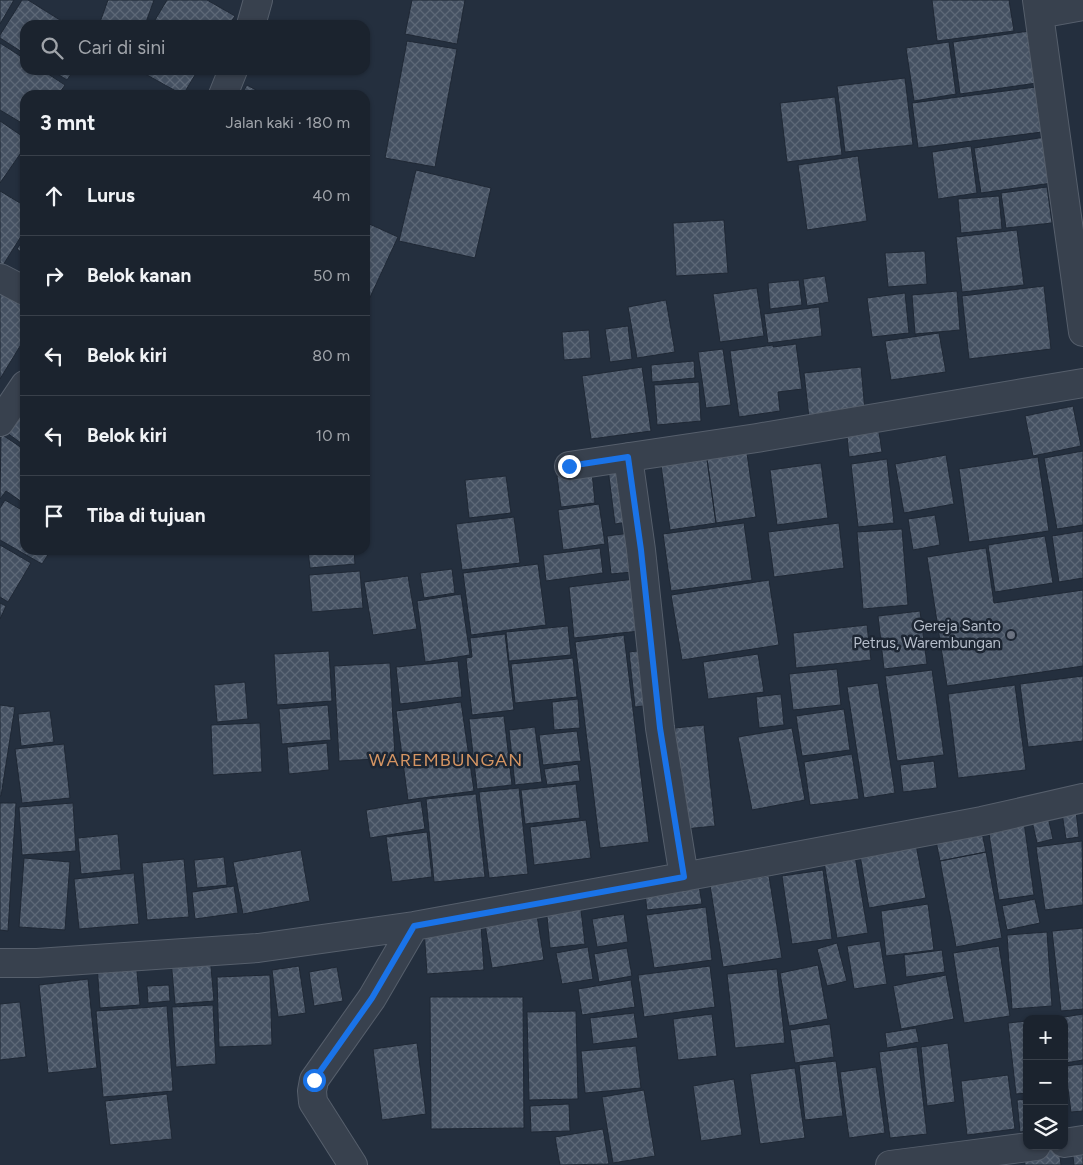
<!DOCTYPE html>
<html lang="id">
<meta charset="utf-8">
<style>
:root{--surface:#1b232e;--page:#242b36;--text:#f1f3f6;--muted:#a0a4aa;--line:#39404a}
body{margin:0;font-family:Figtree,sans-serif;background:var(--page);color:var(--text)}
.controls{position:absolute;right:15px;bottom:15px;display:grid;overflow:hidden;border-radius:10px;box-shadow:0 1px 4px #0004}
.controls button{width:45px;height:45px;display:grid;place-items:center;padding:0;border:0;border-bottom:1px solid var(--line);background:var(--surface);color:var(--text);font:25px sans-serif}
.stop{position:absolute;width:15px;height:15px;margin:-11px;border:4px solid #1a73e8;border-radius:50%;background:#fff}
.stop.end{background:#1a73e8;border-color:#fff;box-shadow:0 1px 5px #0008}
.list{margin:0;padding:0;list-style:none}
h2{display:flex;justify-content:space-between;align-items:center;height:65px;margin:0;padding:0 20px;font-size:21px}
h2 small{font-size:16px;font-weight:400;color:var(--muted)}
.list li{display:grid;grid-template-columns:32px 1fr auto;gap:15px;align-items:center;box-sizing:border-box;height:80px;padding:0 20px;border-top:1px solid var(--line)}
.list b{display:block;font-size:19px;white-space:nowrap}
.list em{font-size:16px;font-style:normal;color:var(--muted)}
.icon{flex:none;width:28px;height:28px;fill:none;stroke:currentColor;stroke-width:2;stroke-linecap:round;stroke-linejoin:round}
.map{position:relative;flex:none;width:1083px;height:1165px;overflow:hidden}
.search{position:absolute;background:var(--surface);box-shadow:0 1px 4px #0004;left:20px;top:20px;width:350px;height:55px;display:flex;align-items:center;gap:12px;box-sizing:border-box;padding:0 18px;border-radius:15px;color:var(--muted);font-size:19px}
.panel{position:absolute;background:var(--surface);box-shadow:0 1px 4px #0004;left:20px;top:90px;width:350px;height:465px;border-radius:15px}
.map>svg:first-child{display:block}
</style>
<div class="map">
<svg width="1083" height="1165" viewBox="0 0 1083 1165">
<defs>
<pattern id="building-cross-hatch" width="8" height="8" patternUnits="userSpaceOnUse" patternTransform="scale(1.25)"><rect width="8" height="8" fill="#455162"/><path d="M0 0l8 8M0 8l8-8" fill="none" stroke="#5d6877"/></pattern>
</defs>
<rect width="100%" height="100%" fill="#242f3e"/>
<path fill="url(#building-cross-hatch)" stroke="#1f2835" d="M0,0H14L0,24Z
M22,0H28L68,25H25V54L0,38V35Z
M108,0H154L145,25H99Z
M167,0H207L235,16L229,25H152Z
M412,0H465L457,44L405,34Z
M932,0H1009L1014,31L937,41Z
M1029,31L1037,83L960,94L953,42Z
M407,41L457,49L435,167L385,158Z
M949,42L956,94L914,101L906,48Z
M0,43L25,59V70H42L65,85L58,95H25V125L0,110Z
M51,70H74L67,80Z
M138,70H198L183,95Z
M905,78L913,145L845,152L837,86Z
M247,85L265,95H241Z
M1036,87L1042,132L918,148L912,103Z
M835,97L842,155L787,162L780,103Z
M0,121L25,138V147L0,183Z
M1052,136L1059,182L981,193L974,148Z
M971,146L977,193L938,199L932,152Z
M858,156L867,221L807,230L798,165Z
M416,170L491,188L475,258L399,241Z
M1047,187L1052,223L1006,228L1001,193Z
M0,191L25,206V230L0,270Z
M999,196L1002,229L961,233L958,199Z
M724,220L728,273L676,276L673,223Z
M365,222L398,237L366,306L365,305Z
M1017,230L1024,285L962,292L956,237Z
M25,237V255L17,249Z
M925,251L927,284L888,287L885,253Z
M825,276L829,302L807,306L803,279Z
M799,280L802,305L770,309L768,283Z
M0,285L25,300V338L0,379Z
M1044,286L1051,349L969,359L962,296Z
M757,288L764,336L720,342L713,294Z
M957,291L960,330L915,334L912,295Z
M905,293L909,333L872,337L867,298Z
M666,300L675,352L637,358L628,307Z
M819,307L822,336L768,343L764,314Z
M628,326L632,359L610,362L605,329Z
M589,330L591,358L564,360L562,332Z
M939,333L946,372L891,380L885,341Z
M796,344L802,389L778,392L780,411L739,417L730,351L773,345V347Z
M723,349L731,405L706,408L698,352Z
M694,361L695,378L652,382L651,365Z
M642,367L651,431L591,439L582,376Z
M861,367L865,411L809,418L804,373Z
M699,382L701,421L657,425L654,385Z
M25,401V446L3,430Z
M1073,406L1081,446L1033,456L1025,416Z
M879,432L882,452L849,457L847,436Z
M1,434L25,450V504L6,491L0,499Z
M746,446L756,517L716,523L706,452Z
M1083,451V525L1057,529L1044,458Z
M706,452L716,523L670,530L660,458Z
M946,455L954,504L904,513L895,464Z
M1038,457L1049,531L969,542L959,469Z
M887,459L894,523L858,527L851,464Z
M821,463L828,518L777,525L770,470Z
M629,466L636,521L615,524L608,469Z
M592,472L595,503L561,507L557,476Z
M506,476L511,513L469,518L465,480Z
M5,500L25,512V550H51L42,564L0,540V508Z
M599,504L605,544L563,550L558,510Z
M935,515L940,545L913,550L908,519Z
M514,517L520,563L462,570L456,524Z
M744,523L752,580L671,591L663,534Z
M839,523L844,568L774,577L768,532Z
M902,529L908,605L863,609L857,532Z
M1083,531V578L1059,582L1052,536Z
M638,532L643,571L611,574L607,536Z
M1045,536L1053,583L995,592L988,545Z
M0,545L31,563L8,602L0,597Z
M600,548L603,573L546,581L543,555Z
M986,548L994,603L1083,590V666L947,686L927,557Z
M308,550H354L355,564L310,568Z
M538,564L546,625L471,635L463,573Z
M452,569L455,593L424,598L420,573Z
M360,571L363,608L312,612L309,575Z
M408,576L417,629L373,635L364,582Z
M643,578L649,630L574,638L569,587Z
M769,580L779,645L682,660L671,595Z
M461,594L470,655L425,662L417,601Z
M0,603L6,606L0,619Z
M920,611L927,664L884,669L878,616Z
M867,625L871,660L796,668L793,633Z
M568,626L571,655L509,661L506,632Z
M505,634L514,710L472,715L466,658L472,657L470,638Z
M624,635L649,842L600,848L575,642Z
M646,650L652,705L635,707L629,652Z
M329,651L332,701L277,705L274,654Z
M758,654L764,692L708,699L703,662Z
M573,658L577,697L515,703L511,664Z
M458,661L462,697L400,704L396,667Z
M390,663L395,758L339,761L334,666Z
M837,669L841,705L793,710L789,674Z
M932,670L944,755L897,761L885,676Z
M1083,676V741L1028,747L1020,684Z
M245,682L248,719L217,722L214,685Z
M878,683L895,793L864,798L847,687Z
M1015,685L1026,770L958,778L948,694Z
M781,694L784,725L759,728L756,697Z
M578,699L580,728L554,730L552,702Z
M461,702L474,791L408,800L396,711Z
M0,705L15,707L1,796H0Z
M328,705L331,740L282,744L279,709Z
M844,709L850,750L802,756L796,716Z
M50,711L54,742L21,746L18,714Z
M504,716L512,785L477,789L469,719Z
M260,723L262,772L213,775L211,725Z
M704,725L715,826L685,829L675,728Z
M535,727L542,782L515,785L509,730Z
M792,728L805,800L752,810L738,737Z
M577,731L581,761L543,765L539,735Z
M327,743L329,770L289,774L287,747Z
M64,744L70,798L22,803L15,749Z
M852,754L859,799L810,805L804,762Z
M934,761L937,788L903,792L900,765Z
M578,764L580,781L547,785L544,769Z
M576,784L580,818L525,824L521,790Z
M519,788L528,874L489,878L479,792Z
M476,794L485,877L434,882L426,799Z
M421,801L425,829L370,838L366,810Z
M0,803H16L8,931L0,930Z
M73,803L76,851L22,855L19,807Z
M1076,811L1079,837L1066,839L1062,813Z
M1048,817L1053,839L1037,843L1032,821Z
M586,820L591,858L534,865L530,827Z
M1024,822L1034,895L999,900L988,827Z
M980,823L986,852L940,861L934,831Z
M427,832L432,877L392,882L386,837Z
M118,834L121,870L81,874L78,838Z
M915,839L926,898L869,908L859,849Z
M1082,841L1083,905L1045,910L1036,847Z
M301,850L310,901L243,914L233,862Z
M854,850L868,933L837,938L823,856Z
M986,852L1002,938L956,947L940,861Z
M224,857L227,885L197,888L194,860Z
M24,858L70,862L65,930L19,927Z
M184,859L189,917L147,920L142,863Z
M823,870L832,939L792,944L782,876Z
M134,873L139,924L79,929L74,879Z
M769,876L782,958L723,967L710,885Z
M698,879L702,904L647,910L644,886Z
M234,886L238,913L195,919L192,892Z
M1035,899L1040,923L1007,930L1002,906Z
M580,902L585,944L550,948L546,906Z
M928,904L934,950L886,956L881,911Z
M706,907L712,960L654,968L646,915Z
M536,909L544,960L492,968L484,918Z
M624,914L628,942L597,947L592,919Z
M481,925L484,970L427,974L424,929Z
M1083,928V1009L1061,1011L1052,931Z
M1047,932L1052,1006L1012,1009L1007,935Z
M880,941L887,984L854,989L847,946Z
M837,943L847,981L827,986L817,949Z
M999,946L1010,1016L964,1023L953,953Z
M588,947L593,979L562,984L556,953Z
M627,948L632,976L599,982L594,954Z
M942,950L945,972L906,977L904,955Z
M210,956L214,1001L175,1004L171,960Z
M136,961L140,1005L100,1008L97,964Z
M818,965L828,1019L789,1026L780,973Z
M299,966L306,1013L278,1017L272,970Z
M710,966L715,1007L644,1017L638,975Z
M337,967L343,1001L314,1006L309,972Z
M777,969L785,1043L735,1048L727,974Z
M270,975L272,1045L219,1047L217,977Z
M946,975L954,1019L901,1029L893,986Z
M88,979L97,1068L48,1073L39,985Z
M631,980L635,1007L582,1015L578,989Z
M169,985L170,1001L148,1003L147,986Z
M430,997H523L524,1128L431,1129Z
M20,1002L26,1057L0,1060V1004Z
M213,1005L216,1064L176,1067L172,1007Z
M167,1006L173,1091L103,1097L96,1011Z
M576,1011L578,1099L529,1100L527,1012Z
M634,1013L638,1038L593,1044L590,1018Z
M712,1014L717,1056L678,1060L673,1019Z
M1083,1014V1060L1065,1063L1064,1019L1058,1018Z
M1027,1021V1093L1016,1094L1008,1023Z
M830,1024L834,1057L795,1063L790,1030Z
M916,1028L919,1042L887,1048L885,1033Z
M417,1043L426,1114L382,1120L373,1049Z
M948,1043L955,1102L927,1106L921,1047Z
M636,1046L641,1088L585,1093L581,1051Z
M917,1047L927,1134L890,1138L879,1052Z
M836,1061L843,1116L805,1120L799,1065Z
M1083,1064V1111L1071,1112L1065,1066Z
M876,1067L885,1133L849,1138L840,1072Z
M795,1068L805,1138L760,1144L750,1074Z
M1008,1075L1015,1129L967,1135L961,1081Z
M734,1079L742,1135L701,1141L693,1086Z
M644,1090L655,1156L613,1163L602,1097Z
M167,1094L172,1139L110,1145L105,1101Z
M1027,1099V1131L1020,1132L1017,1100Z
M569,1104L570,1131L531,1132L530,1106Z
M603,1129L609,1164L560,1165L555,1137Z
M1083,1146V1165H1074L1072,1147Z
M1059,1148L1061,1165H1025L1023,1153Z"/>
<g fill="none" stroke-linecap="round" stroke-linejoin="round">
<defs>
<path id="minor" d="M1037,0L1083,332
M1039,14L1083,6
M251,25L258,0
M223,95L233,70
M0,278L25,291
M0,422L25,385
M628,457L641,550L660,728L684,877
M569,466L757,438L1083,383
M0,963H37L258,948L414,926L759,863L982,821L1083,798
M1064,1143L1083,1140
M353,1165L313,1102L312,1091L314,1080L372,998L414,926
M890,1165L1036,1146"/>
</defs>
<use href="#minor" stroke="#565f6c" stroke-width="30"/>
<use href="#minor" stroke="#38414e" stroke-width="28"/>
</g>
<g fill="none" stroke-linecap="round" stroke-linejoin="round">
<path stroke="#1a73e8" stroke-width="6" d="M314,1080L372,998L414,926L684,877L660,728L641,550L628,457L569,466"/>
</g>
<circle fill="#6b7280" stroke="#1d2633" stroke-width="2" cx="1011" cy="635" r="5"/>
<g text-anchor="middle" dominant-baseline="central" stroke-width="5" stroke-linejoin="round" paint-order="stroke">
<g font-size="15" fill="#b4bcc9" stroke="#1d2633" text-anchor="end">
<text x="1001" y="626">Gereja Santo<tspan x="1001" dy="17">Petrus, Warembungan</tspan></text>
</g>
<g font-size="18" letter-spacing="1" fill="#d59563" stroke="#1d2633">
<text x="446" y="760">WAREMBUNGAN</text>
</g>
</g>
</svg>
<div class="controls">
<button>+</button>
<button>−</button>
<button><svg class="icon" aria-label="layers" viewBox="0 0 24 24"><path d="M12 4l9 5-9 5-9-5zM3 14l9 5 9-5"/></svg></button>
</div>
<div class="stop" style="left:314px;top:1080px"></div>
<div class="stop end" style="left:569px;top:466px"></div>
<div class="search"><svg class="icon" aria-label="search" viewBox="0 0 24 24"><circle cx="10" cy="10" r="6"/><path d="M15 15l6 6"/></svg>Cari di sini</div>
<section class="panel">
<h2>3 mnt<small>Jalan kaki · 180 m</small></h2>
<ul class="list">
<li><svg class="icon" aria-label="ahead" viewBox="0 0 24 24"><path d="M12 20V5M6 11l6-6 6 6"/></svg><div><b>Lurus</b></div><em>40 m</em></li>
<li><svg class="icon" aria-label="right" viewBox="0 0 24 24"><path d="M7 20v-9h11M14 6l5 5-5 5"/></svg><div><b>Belok kanan</b></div><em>50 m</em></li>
<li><svg class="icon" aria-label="left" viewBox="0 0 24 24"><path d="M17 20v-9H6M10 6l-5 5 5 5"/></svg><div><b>Belok kiri</b></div><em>80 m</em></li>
<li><svg class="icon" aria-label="left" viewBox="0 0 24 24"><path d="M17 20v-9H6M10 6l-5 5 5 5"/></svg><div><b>Belok kiri</b></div><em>10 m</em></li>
<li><svg class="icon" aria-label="arrive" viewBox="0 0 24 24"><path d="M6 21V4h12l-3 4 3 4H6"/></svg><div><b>Tiba di tujuan</b></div></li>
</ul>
</section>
</div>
